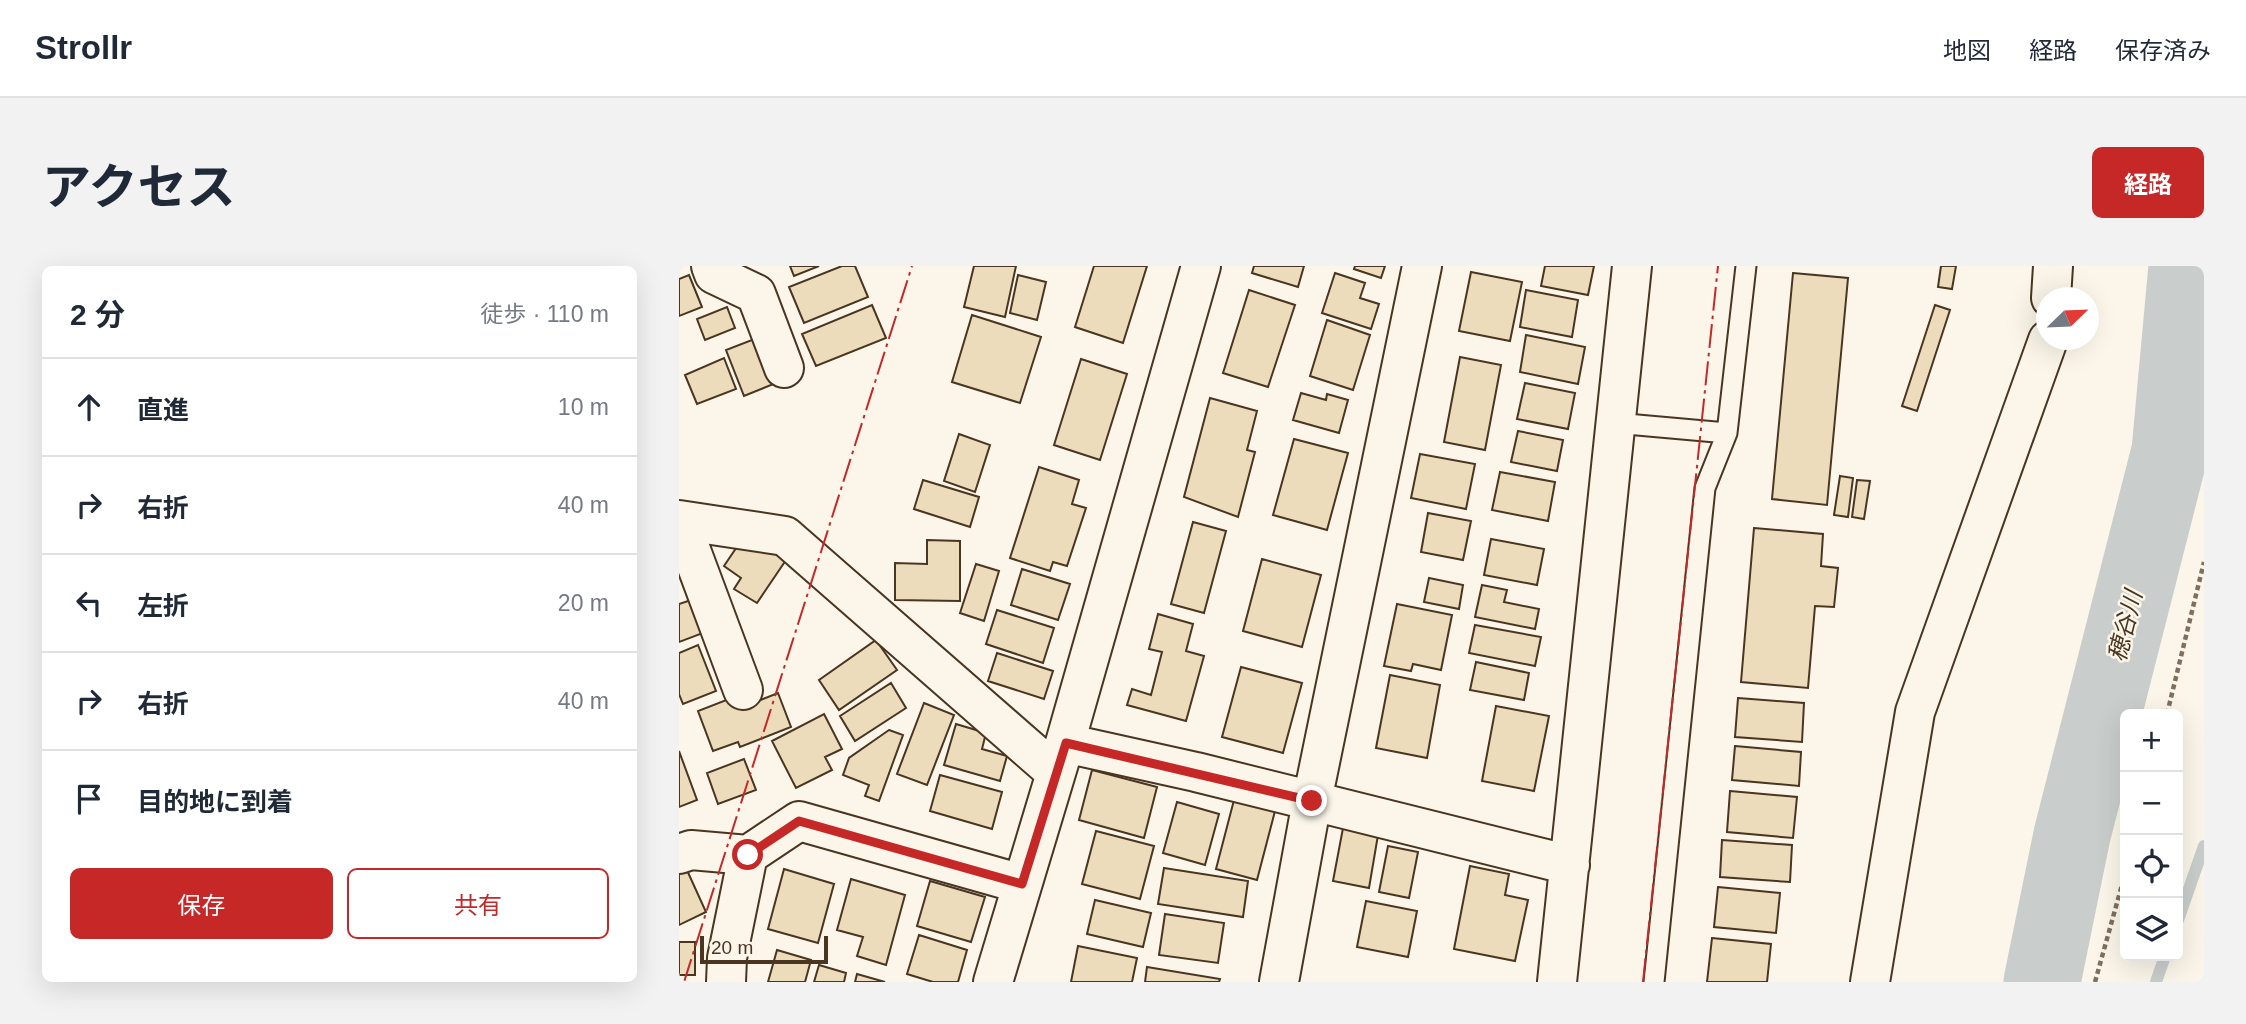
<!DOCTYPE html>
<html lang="ja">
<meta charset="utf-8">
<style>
:root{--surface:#fff;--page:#f2f2f3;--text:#1f2937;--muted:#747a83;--line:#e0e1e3;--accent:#c62828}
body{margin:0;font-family:Arial,"Noto Sans JP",sans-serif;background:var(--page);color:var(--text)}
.controls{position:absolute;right:21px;bottom:21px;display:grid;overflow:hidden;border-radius:10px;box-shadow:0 7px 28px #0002}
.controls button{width:63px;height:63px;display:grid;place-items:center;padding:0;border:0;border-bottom:2px solid var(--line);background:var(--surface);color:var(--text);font:35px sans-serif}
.compass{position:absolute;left:1357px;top:21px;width:63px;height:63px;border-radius:50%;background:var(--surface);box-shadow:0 7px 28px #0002;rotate:67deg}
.scale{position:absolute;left:21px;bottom:18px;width:128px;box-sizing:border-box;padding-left:7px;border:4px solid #4a3520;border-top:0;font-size:19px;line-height:24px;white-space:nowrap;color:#4a3520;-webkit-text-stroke:5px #fbf6e9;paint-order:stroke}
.stop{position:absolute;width:21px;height:21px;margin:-16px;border:5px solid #c62828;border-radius:50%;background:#fff}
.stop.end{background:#c62828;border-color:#fff;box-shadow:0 2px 7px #0008}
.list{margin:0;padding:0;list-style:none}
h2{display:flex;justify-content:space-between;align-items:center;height:91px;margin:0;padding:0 28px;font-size:30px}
h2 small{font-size:23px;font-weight:400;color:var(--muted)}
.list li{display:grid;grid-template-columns:46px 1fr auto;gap:21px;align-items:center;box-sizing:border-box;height:98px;padding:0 28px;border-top:2px solid var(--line)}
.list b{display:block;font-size:26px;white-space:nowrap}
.list em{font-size:23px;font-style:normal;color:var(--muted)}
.actions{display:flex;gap:14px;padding:21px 28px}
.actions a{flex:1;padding:16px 0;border:2px solid var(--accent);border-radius:10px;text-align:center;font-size:24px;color:var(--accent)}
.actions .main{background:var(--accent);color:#fff}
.icon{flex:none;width:38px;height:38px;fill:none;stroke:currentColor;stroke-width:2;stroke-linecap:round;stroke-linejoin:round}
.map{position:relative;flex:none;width:1525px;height:716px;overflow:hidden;border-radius:10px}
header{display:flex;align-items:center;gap:42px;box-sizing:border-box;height:98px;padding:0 35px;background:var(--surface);border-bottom:2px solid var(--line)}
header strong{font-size:33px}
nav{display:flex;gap:38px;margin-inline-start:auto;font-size:24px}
.intro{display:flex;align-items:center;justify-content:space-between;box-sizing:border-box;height:168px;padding:0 42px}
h1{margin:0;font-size:49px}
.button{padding:18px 32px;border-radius:10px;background:var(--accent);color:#fff;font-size:24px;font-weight:700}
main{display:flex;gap:42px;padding:0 42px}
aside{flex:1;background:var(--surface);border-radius:10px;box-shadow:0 7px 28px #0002}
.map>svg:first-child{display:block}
</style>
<header>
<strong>Strollr</strong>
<nav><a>地図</a><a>経路</a><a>保存済み</a></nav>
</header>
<div class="intro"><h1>アクセス</h1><a class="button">経路</a></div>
<main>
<aside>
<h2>2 分<small>徒歩 · 110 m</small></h2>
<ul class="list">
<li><svg class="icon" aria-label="ahead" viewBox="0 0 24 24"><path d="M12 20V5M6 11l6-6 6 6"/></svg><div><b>直進</b></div><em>10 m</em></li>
<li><svg class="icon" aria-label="right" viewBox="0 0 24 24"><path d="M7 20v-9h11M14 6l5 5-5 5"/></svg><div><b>右折</b></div><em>40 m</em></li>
<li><svg class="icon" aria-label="left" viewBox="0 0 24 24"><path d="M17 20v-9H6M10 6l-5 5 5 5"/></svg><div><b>左折</b></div><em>20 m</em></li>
<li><svg class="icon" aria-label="right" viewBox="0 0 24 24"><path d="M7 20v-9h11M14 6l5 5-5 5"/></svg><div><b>右折</b></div><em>40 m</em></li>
<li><svg class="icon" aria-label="arrive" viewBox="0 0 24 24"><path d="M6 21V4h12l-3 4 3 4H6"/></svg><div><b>目的地に到着</b></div></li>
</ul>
<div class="actions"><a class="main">保存</a><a>共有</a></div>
</aside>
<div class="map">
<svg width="1525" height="716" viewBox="0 0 1525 716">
<rect width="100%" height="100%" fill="#fbf6e9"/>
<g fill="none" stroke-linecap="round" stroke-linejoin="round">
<path stroke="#c9cecd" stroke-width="12" d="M1499,654L1525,580
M1477,716L1486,690"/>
<path stroke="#c9cecd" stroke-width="77" d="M1363,716L1393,569L1491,185L1508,0"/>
</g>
<path fill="#ecdcbc" stroke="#4a3520" stroke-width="2" d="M111,0H140L115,10Z
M163,0H176L189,31L125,57L110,21Z
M295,0H337L326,51L285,41Z
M415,0H468L444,77L396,61Z
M575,0H625L619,21L573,7Z
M676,0H706L702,12L675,3Z
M866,0H915L909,29L862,20Z
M1262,0H1277L1273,23L1259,21Z
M792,6L843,16L831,75L780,65Z
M656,7L686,17L681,32L700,38L692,63L643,47Z
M1114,7L1169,12L1148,239L1093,233Z
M10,9L23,41L0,50V13Z
M339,9L367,16L358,54L331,47Z
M570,24L616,39L589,121L544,107Z
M847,24L899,34L893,71L841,61Z
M193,39L207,72L137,100L123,68Z
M1256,39L1271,44L1238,145L1223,140Z
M48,41L56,62L26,74L18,53Z
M293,49L362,71L341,137L273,116Z
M648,54L691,69L674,124L631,110Z
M847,69L906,81L899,118L841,106Z
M78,72L97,117L65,130L47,84Z
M781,91L822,99L806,184L765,176Z
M45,92L57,123L18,138L6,109Z
M402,93L448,108L421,194L375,179Z
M846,117L896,127L889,163L838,153Z
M622,127L647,134L648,128L669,134L660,167L614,154Z
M531,132L578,145L568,184L576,186L559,251L505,231Z
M839,165L884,174L878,205L832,196Z
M280,168L311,179L296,226L265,215Z
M615,173L669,187L648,264L594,249Z
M741,188L796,198L787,243L732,232Z
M360,201L400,214L393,238L407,242L388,300L374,296L371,305L331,292Z
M821,206L876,216L869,255L813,244Z
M1161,210L1174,212L1169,251L1155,249Z
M244,214L300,231L291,261L235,243Z
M1178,214L1191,215L1185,253L1173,251Z
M749,247L792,255L784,294L742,286Z
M514,256L547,265L525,347L492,338Z
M1075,262L1144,268L1142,300L1159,302L1155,341L1136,340L1129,422L1062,416Z
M68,266L107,294L78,337L55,323L62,312L45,300Z
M812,273L865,283L858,319L805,309Z
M248,274L281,275V335L216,334V297L248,298Z
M583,293L642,309L623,381L564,365Z
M297,298L320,305L305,355L281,347Z
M343,303L391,318L379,354L332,339Z
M750,312L784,319L780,343L745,336Z
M803,319L828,324L825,336L860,343L856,363L796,351Z
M12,334L24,367L0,376V338Z
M718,338L773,349L762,404L734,398L732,405L705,400Z
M318,344L375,362L364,397L307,378Z
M479,348L514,358L507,385L525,390L507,455L448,439L453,423L472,429L483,386L470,383Z
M796,359L862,371L856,400L790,387Z
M197,374L218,404L160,444L140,414Z
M19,379L37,425L4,438L0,428V387Z
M318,387L374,405L365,433L309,415Z
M797,396L850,407L845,434L791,424Z
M562,401L623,417L604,487L543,471Z
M711,409L761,419L748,492L697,482Z
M212,417L227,442L176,475L161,450Z
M99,427L112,461L61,481L59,476L34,485L19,445L55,431L59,443Z
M1059,432L1125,437L1123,476L1056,471Z
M245,437L275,449L248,519L218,508Z
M817,440L870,450L855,525L803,515Z
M145,448L163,483L146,491L153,504L117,522L93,475Z
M277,458L307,467L303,483L328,490L321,515L265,499Z
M210,464L224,469L200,535L186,530L190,519L164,509L170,492Z
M1056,480L1122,486L1120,520L1053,514Z
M0,485L18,534L0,541Z
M65,493L77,524L39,538L28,507Z
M413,504L478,521L465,572L400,554Z
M261,509L323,526L313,563L251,545Z
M1051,525L1118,531L1114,572L1048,566Z
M555,534L596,545L578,614L537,603Z
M498,536L540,548L526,599L484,587Z
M664,562L699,569L690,622L654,615Z
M417,565L475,580L461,633L403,618Z
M1043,574L1113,579L1111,616L1041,611Z
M709,580L739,586L730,632L700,626Z
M791,600L830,608L826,629L849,634L836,695L775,683Z
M7,602L27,646L0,659V605Z
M485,602L569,615L564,651L479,638Z
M105,603L155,618L139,677L89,663Z
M172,613L226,629L207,699L178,690L184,671L158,664Z
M251,615L306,631L292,676L238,660Z
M1039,621L1101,627L1097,667L1035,661Z
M416,634L472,647L464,681L408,668Z
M687,635L738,645L729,691L678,681Z
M486,648L545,657L539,697L480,689Z
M240,669L288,684L279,716H254L228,708Z
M1033,672L1092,678L1088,716H1028Z
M0,676H16V709H0Z
M399,680L458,692L453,716H392Z
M98,684L132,694L126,716H89Z
M140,699L167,707L165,716H135Z
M468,701L541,713L540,716H466Z
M178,708L206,716H176Z"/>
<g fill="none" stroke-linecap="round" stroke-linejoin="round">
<defs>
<path id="service" d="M936,157L1048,167
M975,716L1026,222L1048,167L1067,0"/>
<path id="minor" d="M32,0L35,8L77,28L105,102
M1372,32L1374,0
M0,254L106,270L376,506
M1,255L64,424
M386,477L517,506L891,599
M0,588L12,584L69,589
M47,716L48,692L69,589L120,555L343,618
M314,716L386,477L522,0
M600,716L633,535L743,0
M878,716L953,0
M1191,716L1236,446L1369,74"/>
</defs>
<use href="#service" stroke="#4a3520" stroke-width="23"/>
<use href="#minor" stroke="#4a3520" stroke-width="42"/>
<path stroke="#7f6f5c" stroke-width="4.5" stroke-dasharray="5 3.5" stroke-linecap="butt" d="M1488,448L1525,296
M1416,716L1446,608"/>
<use href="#service" stroke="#fbf6e9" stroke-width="19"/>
<use href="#minor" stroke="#fbf6e9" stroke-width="38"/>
<path stroke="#c62828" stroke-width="2" stroke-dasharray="24 5 3.5 5" stroke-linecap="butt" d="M5,716L233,0
M964,716L1039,0"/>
</g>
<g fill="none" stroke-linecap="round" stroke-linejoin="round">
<path stroke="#c62828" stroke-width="9" d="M69,589L120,555L343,618L387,477L633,535"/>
</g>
<g text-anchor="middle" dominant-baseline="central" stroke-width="5" stroke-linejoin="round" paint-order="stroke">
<g font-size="24" font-style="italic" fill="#4a3520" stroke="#fbf6e9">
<text transform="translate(1446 360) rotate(-76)">穂谷川</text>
</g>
</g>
</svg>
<div class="controls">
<button>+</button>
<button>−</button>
<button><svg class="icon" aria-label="locate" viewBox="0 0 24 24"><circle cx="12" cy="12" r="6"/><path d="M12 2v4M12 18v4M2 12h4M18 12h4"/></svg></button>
<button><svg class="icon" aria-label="layers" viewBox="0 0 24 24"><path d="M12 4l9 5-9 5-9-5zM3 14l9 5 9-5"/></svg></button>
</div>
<svg class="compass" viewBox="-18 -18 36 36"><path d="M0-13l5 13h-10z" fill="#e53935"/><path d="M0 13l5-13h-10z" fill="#747a83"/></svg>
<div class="scale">20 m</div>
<div class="stop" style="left:69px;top:589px"></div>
<div class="stop end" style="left:633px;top:535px"></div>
</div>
</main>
